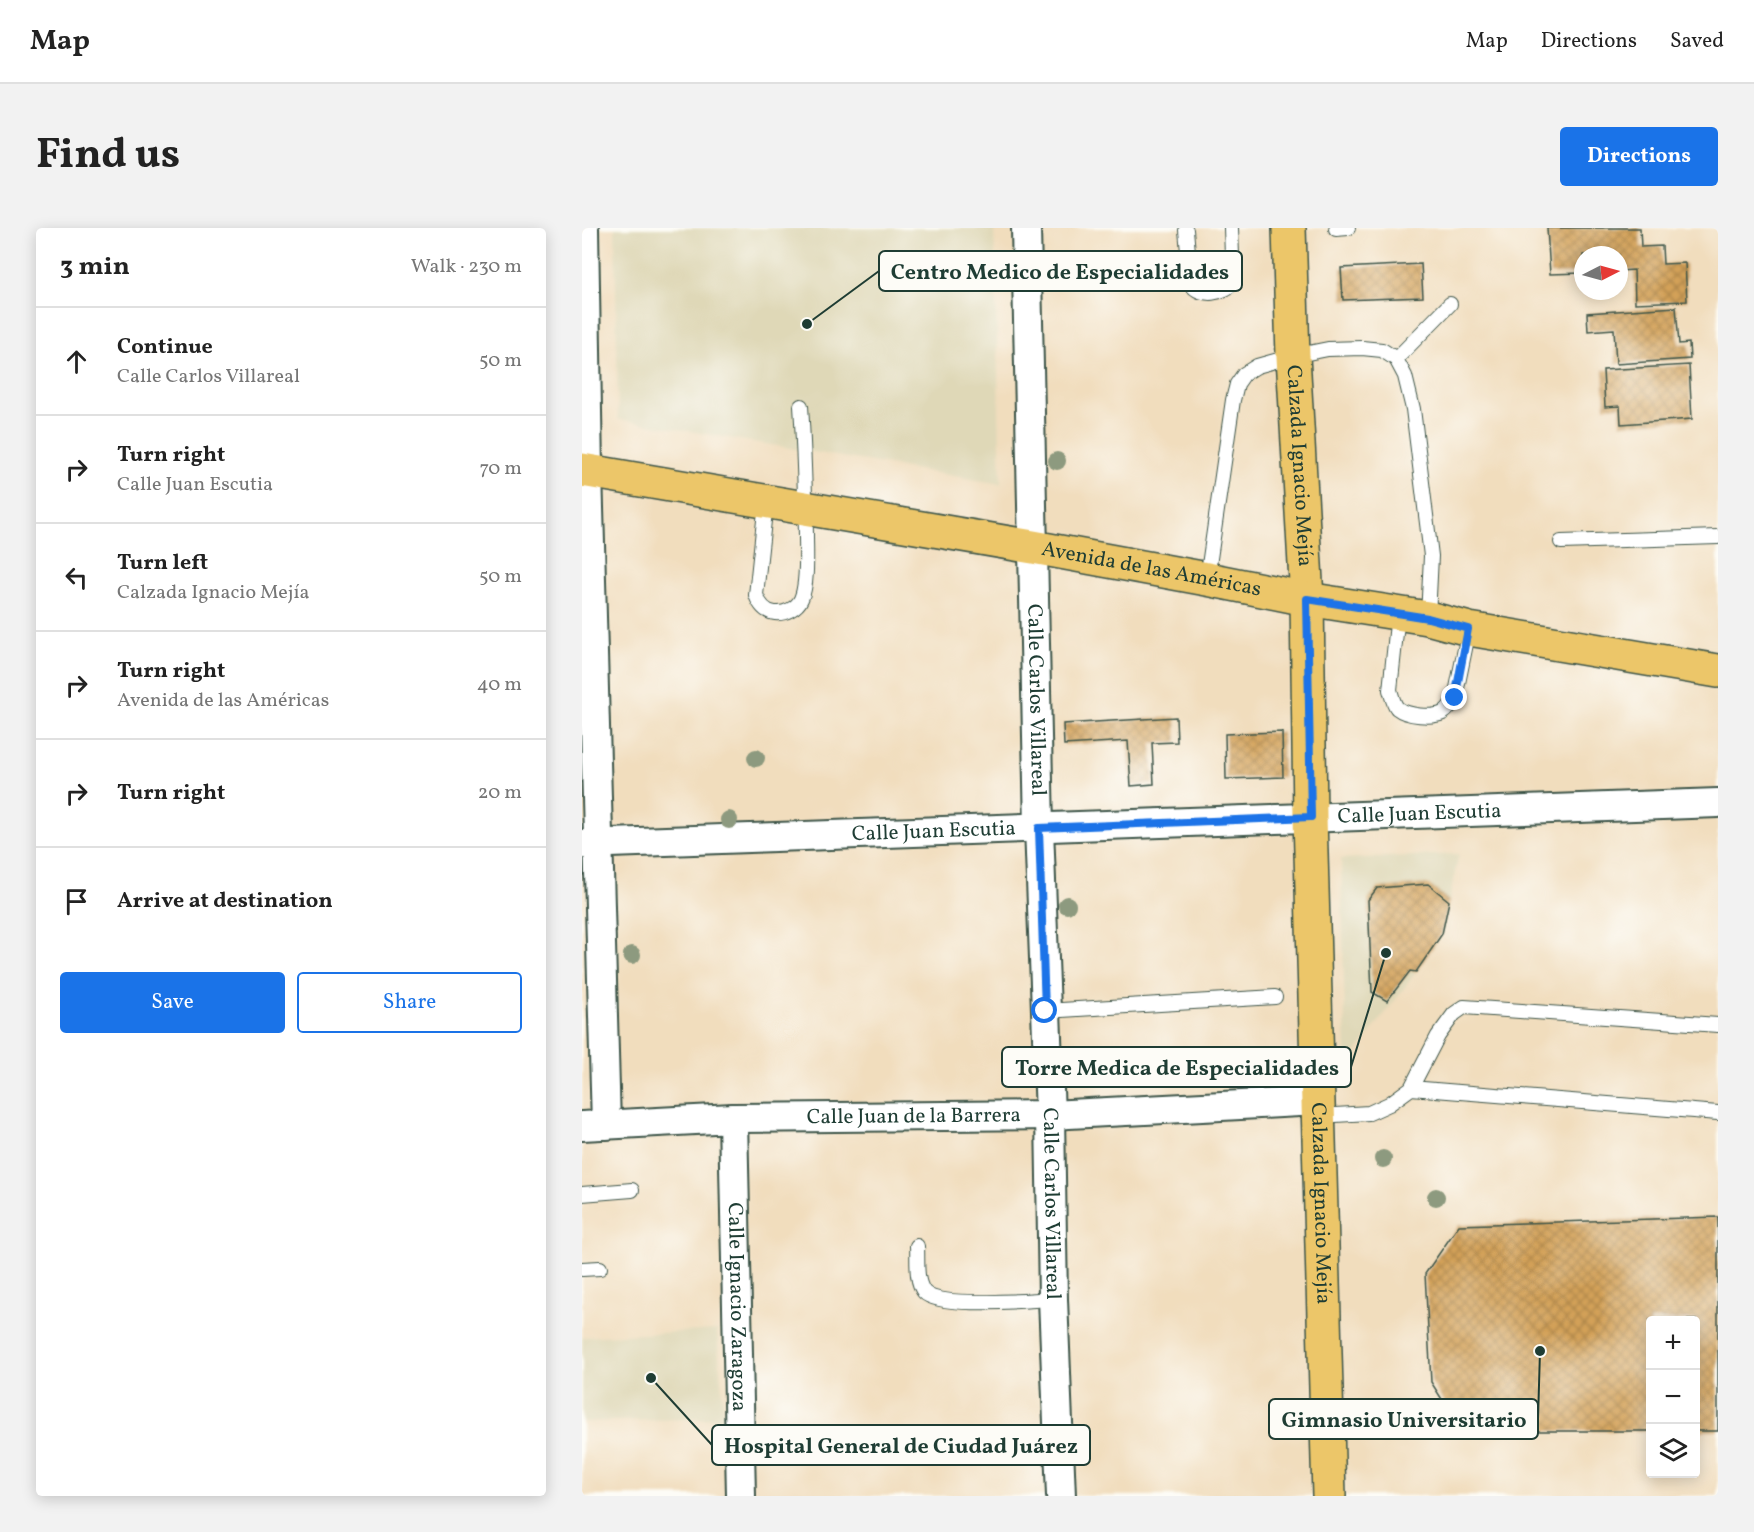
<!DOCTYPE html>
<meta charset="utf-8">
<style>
:root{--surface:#fff;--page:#f2f2f2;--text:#222;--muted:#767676;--line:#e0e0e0;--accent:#1a73e8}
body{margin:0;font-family:Vollkorn,serif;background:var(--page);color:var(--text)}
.controls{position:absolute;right:18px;bottom:18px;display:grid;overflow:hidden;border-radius:6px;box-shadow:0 3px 15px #0003}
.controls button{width:54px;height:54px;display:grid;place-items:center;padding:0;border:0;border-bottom:2px solid var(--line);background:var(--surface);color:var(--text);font:30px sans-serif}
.compass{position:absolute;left:992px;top:18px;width:54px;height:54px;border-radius:50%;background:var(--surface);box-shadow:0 3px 15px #0003;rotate:84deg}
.stop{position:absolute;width:18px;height:18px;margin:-14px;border:4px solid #1a73e8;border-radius:50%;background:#fff}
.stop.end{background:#1a73e8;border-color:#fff;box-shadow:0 2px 6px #0008}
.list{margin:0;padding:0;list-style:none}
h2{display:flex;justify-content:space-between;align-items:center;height:78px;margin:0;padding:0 24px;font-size:26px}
h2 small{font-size:20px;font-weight:400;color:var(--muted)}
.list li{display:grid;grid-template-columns:39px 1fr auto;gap:18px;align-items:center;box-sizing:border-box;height:108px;padding:0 24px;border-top:2px solid var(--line)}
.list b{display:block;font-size:22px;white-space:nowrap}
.list p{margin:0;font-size:20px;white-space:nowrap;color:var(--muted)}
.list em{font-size:20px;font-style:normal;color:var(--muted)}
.actions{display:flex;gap:12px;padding:18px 24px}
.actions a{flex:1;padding:14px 0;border:2px solid var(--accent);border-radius:6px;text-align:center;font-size:21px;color:var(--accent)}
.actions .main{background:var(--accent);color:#fff}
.icon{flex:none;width:33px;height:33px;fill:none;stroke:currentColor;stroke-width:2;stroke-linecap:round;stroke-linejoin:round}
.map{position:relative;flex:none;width:1136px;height:1268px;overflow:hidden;border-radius:6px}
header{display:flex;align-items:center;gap:36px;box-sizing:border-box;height:84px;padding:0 30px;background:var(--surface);border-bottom:2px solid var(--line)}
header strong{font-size:28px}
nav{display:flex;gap:33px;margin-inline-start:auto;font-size:21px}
.intro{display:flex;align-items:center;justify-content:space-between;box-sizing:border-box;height:144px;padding:0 36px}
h1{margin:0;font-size:42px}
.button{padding:15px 27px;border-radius:6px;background:var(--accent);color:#fff;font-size:21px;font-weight:700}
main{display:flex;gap:36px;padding:0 36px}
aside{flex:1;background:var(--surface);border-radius:6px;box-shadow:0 3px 15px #0003}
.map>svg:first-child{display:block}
</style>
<header>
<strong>Map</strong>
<nav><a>Map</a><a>Directions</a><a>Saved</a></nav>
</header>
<div class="intro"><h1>Find us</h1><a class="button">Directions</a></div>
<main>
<aside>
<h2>3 min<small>Walk · 230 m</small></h2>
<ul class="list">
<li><svg class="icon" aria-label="ahead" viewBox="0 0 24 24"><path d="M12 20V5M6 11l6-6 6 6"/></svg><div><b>Continue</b><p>Calle Carlos Villareal</p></div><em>50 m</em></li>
<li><svg class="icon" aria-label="right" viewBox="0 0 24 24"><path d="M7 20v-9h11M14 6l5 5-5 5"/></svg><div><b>Turn right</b><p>Calle Juan Escutia</p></div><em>70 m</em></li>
<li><svg class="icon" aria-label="left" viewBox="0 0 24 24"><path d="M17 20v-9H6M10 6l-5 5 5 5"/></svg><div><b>Turn left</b><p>Calzada Ignacio Mejía</p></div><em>50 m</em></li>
<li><svg class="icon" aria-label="right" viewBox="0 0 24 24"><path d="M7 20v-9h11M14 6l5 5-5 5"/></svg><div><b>Turn right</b><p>Avenida de las Américas</p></div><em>40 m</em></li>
<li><svg class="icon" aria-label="right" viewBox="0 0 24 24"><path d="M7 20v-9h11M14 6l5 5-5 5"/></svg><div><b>Turn right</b></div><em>20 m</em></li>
<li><svg class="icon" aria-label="arrive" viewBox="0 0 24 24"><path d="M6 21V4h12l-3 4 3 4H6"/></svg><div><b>Arrive at destination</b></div></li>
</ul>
<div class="actions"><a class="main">Save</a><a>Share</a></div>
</aside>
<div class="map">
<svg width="1136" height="1268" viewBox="0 0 1136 1268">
<defs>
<pattern id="building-cross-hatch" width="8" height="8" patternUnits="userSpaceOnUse" patternTransform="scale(1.5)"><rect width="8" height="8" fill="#d3a158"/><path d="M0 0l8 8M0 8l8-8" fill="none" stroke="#ab844a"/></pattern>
</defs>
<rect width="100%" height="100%" fill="#fdfcf7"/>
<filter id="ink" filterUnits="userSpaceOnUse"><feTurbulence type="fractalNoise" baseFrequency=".0167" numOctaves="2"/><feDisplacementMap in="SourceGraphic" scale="12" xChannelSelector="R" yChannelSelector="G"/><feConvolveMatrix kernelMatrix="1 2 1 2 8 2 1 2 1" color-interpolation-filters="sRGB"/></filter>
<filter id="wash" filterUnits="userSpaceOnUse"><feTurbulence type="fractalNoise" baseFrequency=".008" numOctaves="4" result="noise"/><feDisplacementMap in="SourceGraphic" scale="24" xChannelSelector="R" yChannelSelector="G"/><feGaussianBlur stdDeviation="1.35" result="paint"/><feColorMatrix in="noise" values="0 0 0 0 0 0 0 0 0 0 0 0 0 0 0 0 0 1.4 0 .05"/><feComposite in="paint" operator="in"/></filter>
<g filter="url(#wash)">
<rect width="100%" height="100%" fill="#f1ddbd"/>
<path fill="#dfd8b7" d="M33,0H412L419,256L36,191Z
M877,626L860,706L834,744L767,834H764L759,631Z
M135,1102L142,1190L0,1194V1109Z"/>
<g id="blocks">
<path fill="url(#building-cross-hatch)" d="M965,0H1058L1059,19L1080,18L1081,36L1103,35L1105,73L1053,75L1052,42L1037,43V27H1001V45L968,46Z
M839,36L841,69L761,72L759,40Z
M1094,79L1097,116L1107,115L1108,131L1034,136L1032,101L1006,103L1005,85Z
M1107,137L1110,191L1039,196L1038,178L1023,179L1021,142Z
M594,489L595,514L570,515L572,556L549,558L546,513L482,517L481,496Z
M700,504L701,549L644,551L643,506Z
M846,656L867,673L860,706L834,744L828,743L805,773L790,764L786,672L795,660Z
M1136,989V1203H1114V1092H1068V1203H880L849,1154L843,1046L877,997Z"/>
</g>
</g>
<g filter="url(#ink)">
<use href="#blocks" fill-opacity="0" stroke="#3e5549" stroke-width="1.5"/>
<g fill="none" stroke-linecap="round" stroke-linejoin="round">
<defs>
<path id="lane" d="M754,1L766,0
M604,2L609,56C618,70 643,66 651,54L649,0
M814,131L868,76
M184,274L174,367C177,375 182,384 193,385C203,386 215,380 219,371C226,356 224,323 224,307C223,263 222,221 219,178
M979,314L1136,309
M625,351L651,172L655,156L662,146L675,138L711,128L746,121L780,120L800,122L814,131L823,148L831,181L849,328L846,389
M816,386L808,462C810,468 811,475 815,480C825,488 850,490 861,485C867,481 870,476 873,470L887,401
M463,783L693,769
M829,860L1136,885
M736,888L787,885L807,876L829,860L856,808L872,786L882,779L1136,797
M0,966L50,962
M335,1018C336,1032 333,1052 342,1064C357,1081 447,1072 471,1071
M0,1041L18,1040"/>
<g id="street">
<path d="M2,0L6,243L24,897"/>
<path id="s1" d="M444,0L457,600L468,887L471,1071L479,1268"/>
<path id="s2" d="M0,616L1136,575"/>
<path id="s3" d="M151,890L159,1268"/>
<path id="s4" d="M0,898L151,890L468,887L736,873"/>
</g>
<g id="primary">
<path id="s5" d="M707,0L711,128L725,371L728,589L747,1268"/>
<path id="s6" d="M0,242L451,319L625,351L725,371L846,390L887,401L1136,443"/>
</g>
</defs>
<use href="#lane" stroke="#3e5549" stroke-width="16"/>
<use href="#street" stroke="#3e5549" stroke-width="32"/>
<use href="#primary" stroke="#3e5549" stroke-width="36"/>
<use href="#lane" stroke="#fff" stroke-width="14"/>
<use href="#street" stroke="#fff" stroke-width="28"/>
<use href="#primary" stroke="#ecc669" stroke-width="33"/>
</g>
<g fill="#8d9a7f">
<circle cx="475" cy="233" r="9"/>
<circle cx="174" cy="530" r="9"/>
<circle cx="147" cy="592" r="9"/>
<circle cx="485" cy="677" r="9"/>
<circle cx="50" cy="727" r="9"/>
<circle cx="801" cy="931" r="9"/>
<circle cx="854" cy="969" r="9"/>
</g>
</g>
<g fill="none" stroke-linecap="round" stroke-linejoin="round" filter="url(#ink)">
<path stroke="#1a73e8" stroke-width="8" d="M463,783L457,600L729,589L725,371L846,390L886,401L873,470"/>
</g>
<g text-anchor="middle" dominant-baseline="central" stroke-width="6" stroke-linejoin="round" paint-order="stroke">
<g font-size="21" fill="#1f3d34" stroke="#fdfcf7">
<text stroke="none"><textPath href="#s5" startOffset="238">Calzada Ignacio Mejía</textPath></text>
<text stroke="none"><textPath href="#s6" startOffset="578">Avenida de las Américas</textPath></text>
<text stroke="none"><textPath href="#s1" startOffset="472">Calle Carlos Villareal</textPath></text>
<text stroke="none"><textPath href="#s2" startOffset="838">Calle Juan Escutia</textPath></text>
<text stroke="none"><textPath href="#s2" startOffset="352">Calle Juan Escutia</textPath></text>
<text stroke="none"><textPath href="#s4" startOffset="332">Calle Juan de la Barrera</textPath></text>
<text stroke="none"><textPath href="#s1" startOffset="976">Calle Carlos Villareal</textPath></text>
<text stroke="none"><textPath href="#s5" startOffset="976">Calzada Ignacio Mejía</textPath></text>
<text stroke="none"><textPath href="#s3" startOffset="189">Calle Ignacio Zaragoza</textPath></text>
</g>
</g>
<path fill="none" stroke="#1f3d34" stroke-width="2" d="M225 96L297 43M804 725L769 839M958 1123L956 1191M69 1150L130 1217"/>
<g fill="#1f3d34" stroke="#fdfcf7" stroke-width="2">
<circle cx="225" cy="96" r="6"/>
<circle cx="804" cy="725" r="6"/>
<circle cx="958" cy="1123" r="6"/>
<circle cx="69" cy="1150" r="6"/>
</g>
<g fill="#fdfcf7" stroke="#1f3d34" stroke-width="2">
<rect x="297" y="23" width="363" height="40" rx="6"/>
<rect x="420" y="819" width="349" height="40" rx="6"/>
<rect x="687" y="1171" width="269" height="40" rx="6"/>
<rect x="130" y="1197" width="378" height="40" rx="6"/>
</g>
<g font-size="22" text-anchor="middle" font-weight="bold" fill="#1f3d34">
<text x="478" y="51">Centro Medico de Especialidades</text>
<text x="595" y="847">Torre Medica de Especialidades</text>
<text x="822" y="1199">Gimnasio Universitario</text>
<text x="319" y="1225">Hospital General de Ciudad Juárez</text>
</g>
</svg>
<div class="controls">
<button>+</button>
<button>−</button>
<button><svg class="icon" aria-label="layers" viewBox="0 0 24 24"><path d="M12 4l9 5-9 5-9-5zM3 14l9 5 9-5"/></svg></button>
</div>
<svg class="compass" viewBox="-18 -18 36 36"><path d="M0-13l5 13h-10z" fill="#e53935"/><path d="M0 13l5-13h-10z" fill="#767676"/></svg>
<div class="stop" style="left:463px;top:783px"></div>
<div class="stop end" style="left:873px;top:470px"></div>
</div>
</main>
